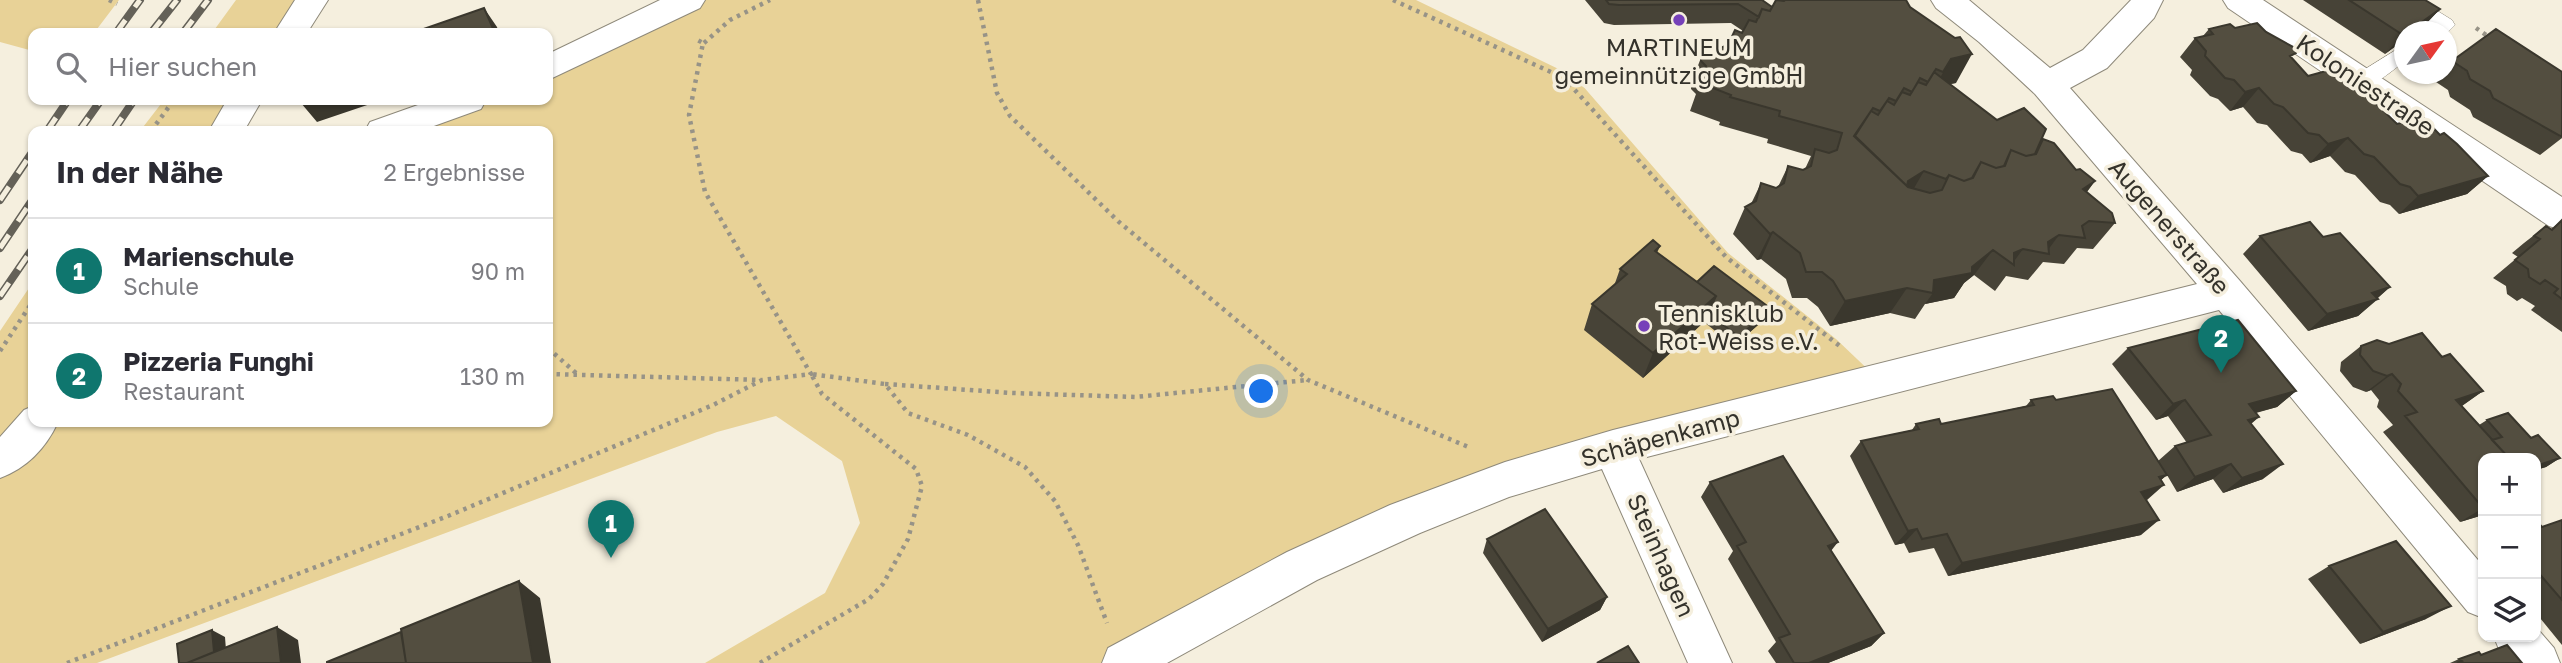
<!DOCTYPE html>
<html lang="de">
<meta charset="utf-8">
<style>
:root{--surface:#fff;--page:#f7f7f7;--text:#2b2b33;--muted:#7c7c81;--line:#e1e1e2;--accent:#0f766e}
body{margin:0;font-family:"Golos Text",sans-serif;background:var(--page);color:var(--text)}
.controls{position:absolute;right:21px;bottom:21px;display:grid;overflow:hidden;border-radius:14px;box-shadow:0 2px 5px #0004}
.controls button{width:63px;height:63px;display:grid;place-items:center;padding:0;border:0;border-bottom:2px solid var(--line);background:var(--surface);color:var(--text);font:35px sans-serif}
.compass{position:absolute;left:2394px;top:21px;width:63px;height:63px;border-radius:50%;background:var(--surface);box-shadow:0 2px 5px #0004;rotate:57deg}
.you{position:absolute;left:1262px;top:392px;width:24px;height:24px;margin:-18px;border:5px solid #fff;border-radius:50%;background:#1a73e8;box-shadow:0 0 0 10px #1a73e833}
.badge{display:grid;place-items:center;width:46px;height:46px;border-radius:50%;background:var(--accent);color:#fff;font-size:23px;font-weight:700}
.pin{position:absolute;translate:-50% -58px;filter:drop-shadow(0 2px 4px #0008)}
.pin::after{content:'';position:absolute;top:37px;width:24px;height:21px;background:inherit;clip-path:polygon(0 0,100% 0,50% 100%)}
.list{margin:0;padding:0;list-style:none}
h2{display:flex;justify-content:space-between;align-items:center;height:91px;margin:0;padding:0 28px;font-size:30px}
h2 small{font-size:23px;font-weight:400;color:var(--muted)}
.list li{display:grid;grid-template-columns:46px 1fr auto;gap:21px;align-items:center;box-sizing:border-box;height:105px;padding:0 28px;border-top:2px solid var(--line)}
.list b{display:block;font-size:26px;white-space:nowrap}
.list p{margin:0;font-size:23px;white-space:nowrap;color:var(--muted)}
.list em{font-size:23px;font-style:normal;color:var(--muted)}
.icon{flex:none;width:38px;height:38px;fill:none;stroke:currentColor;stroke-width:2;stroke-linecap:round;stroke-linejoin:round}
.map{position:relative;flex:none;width:2562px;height:663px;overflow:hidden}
.search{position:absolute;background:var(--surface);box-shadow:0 2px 5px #0004;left:28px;top:28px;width:525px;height:77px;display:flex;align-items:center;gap:18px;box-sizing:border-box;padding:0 24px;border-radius:14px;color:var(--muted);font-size:26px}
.panel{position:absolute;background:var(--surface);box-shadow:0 2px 5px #0004;left:28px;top:126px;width:525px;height:301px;border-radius:14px}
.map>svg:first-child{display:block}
</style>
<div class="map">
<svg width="2562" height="663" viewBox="0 0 2562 663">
<rect width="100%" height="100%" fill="#f5efde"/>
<path fill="#e8d297" d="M0,0H119L94,33H33V51L0,42Z
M236,0H309L287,33H212Z
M691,0H1416L1575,77L1728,253L1836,339L1878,379L1611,443L1118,663H705L825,593L860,523L842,461L776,416L717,432L97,663H0V461L14,453L39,422H548V131H385L473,100H548V70Z
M164,100H243L224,131H140Z
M33,282V422H36L10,452L0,459V331Z"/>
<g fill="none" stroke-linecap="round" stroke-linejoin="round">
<defs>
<path id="service" d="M2396,0H2420L2452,20L2455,25L2446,34V32H2426L2431,25L2399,5Z
M2404,45V62C2391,71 2371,91 2354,86L2351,81L2354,76Z"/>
<path id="minor" d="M295,0H328L307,33H274Z
M660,0H705L700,8L548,80V54Z
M1931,0H1969L2050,68L2083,50L2131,0H2163L2154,18L2107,68L2070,88L2240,281L2483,566V618L2468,612L2219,310L1639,459L1732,663H1688L1602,469L1509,497L1420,533L1317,580L1167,663H1102L1108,648L1287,552L1390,505L1505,462L1613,430L2197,284L2035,94L1979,42L1936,8Z
M2223,0H2263L2562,197V230L2549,226L2228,8Z
M227,100H262L244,131H209Z
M432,100H486L481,109L420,131H365L370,122Z
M33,406V422H58C46,448 27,468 0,478V437L24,410Z
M2536,627L2554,648L2560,663H2510L2500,652L2494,637H2536Z"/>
</defs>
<use href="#service" stroke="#8e897a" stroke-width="1"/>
<use href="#minor" stroke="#8e897a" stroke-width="2"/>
<path stroke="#979387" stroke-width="4.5" stroke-dasharray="3.5 5" stroke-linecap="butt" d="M109,0L117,4
M978,0L997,93L1010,116L1119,222L1308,380L1471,448
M1393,0L1564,78L1726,257L1841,347
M2476,28L2492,39
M704,43L730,20L770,0
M151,131L174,100
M548,348L577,374
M0,351L33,301
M548,374L761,380
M885,384L1012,393L1135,397L1307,380
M67,663L448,516L713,405L762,380L811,374L705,192L689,115L703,43L694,38
M760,663L869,599L883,584L908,539L922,486L916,469L822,394L811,374L885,384L908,413L968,435L1025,467L1055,501L1078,545L1107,623"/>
<use href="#service" fill="#fff" fill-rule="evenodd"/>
<use href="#minor" fill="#fff" fill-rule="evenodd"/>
<defs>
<path id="rail" d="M116,33L140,0
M151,33L177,0
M183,33L208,0
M47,131L68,100
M79,131L101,100
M113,131L134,100
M0,200L33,151
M0,248L33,199
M0,296L33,248"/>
</defs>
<use href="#rail" stroke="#646158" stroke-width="8"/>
<use href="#rail" stroke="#f5efde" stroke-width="5" stroke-dasharray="16" stroke-linecap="butt"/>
</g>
<path fill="#474337" d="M1585,0H1762L1772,7L1784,1L1906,0L1956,83L1949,84L1997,120L2039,144L2043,139L2076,170L2095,181L2087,192L2115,223L2093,249L2077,248L2064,264L2043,262L2028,280L2006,276L1995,291L1974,275L1964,283L1954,298L1925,304L1915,319L1890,313L1830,326L1818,307L1807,298H1792L1786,279L1761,259L1757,260L1733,234L1745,207L1751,204L1761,183L1776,188L1778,187L1788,166L1803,170L1805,169L1811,156L1767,143L1768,139L1719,125L1720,122L1690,111L1696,94L1691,89V84L1702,55L1728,45L1743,31L1731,23L1614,25L1604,23Z
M2303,0H2425L2440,9L2422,28L2417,32H2404V40L2385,54Z
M2235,28L2292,58L2308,76L2350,85L2397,124L2440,135L2488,176L2467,194L2399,214L2390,205L2380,202L2355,175L2345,172L2330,156L2310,163L2302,154L2291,151L2267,125L2257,123L2243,107L2230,111L2218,99L2210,96L2190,75L2192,70L2180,57L2195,38L2203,36L2209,29Z
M2452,61L2562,138L2540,155L2473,117L2470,110L2450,97L2448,90L2433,80L2439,74H2446V66Z
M2562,220V332L2531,310L2535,306L2522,298L2517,301L2507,294L2506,286L2493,278L2518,257L2512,253L2524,243L2546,226L2551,229Z
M2260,236L2323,237L2390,287L2358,316L2308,331L2243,254Z
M1660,246L1657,253L1697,282L1766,318L1734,346L1704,322L1643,378L1584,330L1592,304L1614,286L1620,269Z
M2422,333L2442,357L2450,354L2483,391L2462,406L2479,425L2487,420L2508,413L2531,438L2538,435L2560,458L2546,467L2536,470V458H2483V515L2460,522L2383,432L2393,425L2377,407L2379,400L2371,390L2366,392L2353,387L2340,371L2341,362L2361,346L2377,340L2389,344Z
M2128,348L2296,391L2277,407L2256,413L2259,417L2251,424L2263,479L2223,493L2213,479L2177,492L2167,475L2161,480L2146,500L2141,535L1948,576L1934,548L1909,553L1904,543L1895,545L1850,456L1861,441L1912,430L1916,424H1941L2026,406L2031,400H2056L2158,461L2175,446L2187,443L2168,416L2156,420L2112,364Z
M1710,482L1831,551L1884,633L1871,646L1828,663H1776L1768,651L1776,642L1728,559L1733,551L1701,497Z
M2562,520V645L2536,613V523L2542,527Z
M1487,539L1607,597L1600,610L1542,642L1483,553Z
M2329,566L2426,619L2360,644L2308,579Z
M2481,655L2522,663H2450L2459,659Z"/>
<path fill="#3a372d" d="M484,8L497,27L499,33H495Z
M2440,9L2422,28L2417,32H2408Z
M2404,34V40L2385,54Z
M1972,54L1956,83L1935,87L1927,100L1951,59Z
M2259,88L2243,107L2230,111L2245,92Z
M312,100H382L317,122L301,103Z
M2348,138L2330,156L2310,163L2328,144Z
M1924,171L1910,195L1899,202L1908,181Z
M2488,176L2467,194L2399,214L2418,196Z
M2095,181L2074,208L2083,189Z
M1773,232L1761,259L1757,260L1770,234Z
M2059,235L2045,254L2048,242Z
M2023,249L2012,264L2014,253Z
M1993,250L1974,275L1964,283L1954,298L1925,304L1933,293L1934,280L1972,267Z
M2390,287L2375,300L2378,299L2358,316L2308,331L2327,314L2372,293Z
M1907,288L1890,313L1830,326L1845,301Z
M1716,296L1704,322L1643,378L1653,353Z
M1770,308L1766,318L1734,346L1739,337Z
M2392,374L2371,390L2366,392L2387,376Z
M2296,391L2277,407L2231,419L2249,404Z
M2483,391L2460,407L2456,400Z
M2185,400L2168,416L2156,420L2173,404Z
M2259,417L2240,432L2248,420Z
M2560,458L2546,467L2536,470V466Z
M2231,464L2213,479L2177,492L2195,477Z
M2283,464L2263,479L2223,493L2242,478Z
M2167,475L2149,490L2164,485L2147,500L2124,507L2159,477Z
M2483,508V515L2460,522Z
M2159,520L2141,535L1948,576L1962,563Z
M1917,529L1904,543L1895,545L1908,531Z
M1838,542L1827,556L1828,546Z
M519,581L540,598L551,663H533Z
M1607,597L1600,610L1542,642L1548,629Z
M2451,606L2426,619L2360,644L2383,632Z
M277,627L298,640L301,663H281Z
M212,630L225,637L227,663H211Z
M1884,633L1871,646L1828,663H1809Z"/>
<path fill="#534e40" stroke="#3a372d" stroke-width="2" d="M1606,0H1762L1772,7L1770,11L1762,9L1759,17L1738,4L1619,5L1609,4Z
M1776,0L1784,1L1785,0H1906L1910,7L1955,38L1960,37L1972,54L1951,59L1943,72L1936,69L1928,82L1920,78L1912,92L1904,88L1896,101L1889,98L1880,111L1873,108L1854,136L1908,187L1930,193L1942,190L1949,175L1964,181L1973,178L1981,162L1996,168L2005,166L2011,150L2026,156L2036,154L2043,139L2054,143L2076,170L2080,169L2095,181L2083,189L2112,213L2115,223L2089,221L2082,226L2085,238L2059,235L2048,242L2049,254L2023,249L2014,253V265L1993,250L1972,267V273L1934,280L1933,293L1907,288L1845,301L1833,281L1822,272H1806L1800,253L1773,232L1770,234L1745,207L1756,201L1761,183L1776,188L1784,183L1788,166L1803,170L1811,166L1815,149L1829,153L1837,150L1842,133L1779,116L1780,111L1730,97L1731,95L1700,83L1706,66L1701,61L1702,55L1728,45L1735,30L1742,33L1749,20L1756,22L1762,9L1770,11Z
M2349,0H2425L2440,9L2408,32H2404V34L2403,35Z
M484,8L495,33H415V32Z
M2257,23L2266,32L2295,48L2296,53L2290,56L2308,76L2333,69L2350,85L2354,84L2367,95L2397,124L2423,117L2440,135L2444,133L2457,144L2488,176L2418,196L2410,187L2400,184L2374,157L2364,154L2348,138L2328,144L2319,135L2308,133L2283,107L2274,104L2259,88L2245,92L2234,80L2225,78L2205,56L2206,51L2195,38L2213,34L2209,29L2230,24L2235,28Z
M2496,29L2562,72V137L2493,98L2490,91L2470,79L2467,71L2452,61Z
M1934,72L1997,120L2024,108L2046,129L2035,154L2026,156L2011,150L2004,166L1996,168L1981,162L1972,178L1964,181L1949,175L1946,179L1924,171L1908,181L1907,186L1855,136L1871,111L1878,115L1887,101L1894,105L1902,92L1910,95L1918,82L1926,85Z
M301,100H312L301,103Z
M2562,220V299L2554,293L2558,289L2545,280L2540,284L2529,277L2528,269L2515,260L2540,239L2534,236L2546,226L2552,230Z
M2310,222L2323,237L2340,233L2390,287L2372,293L2378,299L2327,314L2260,236Z
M1653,240L1660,246L1655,251L1716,296L1653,353L1592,304L1627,274L1620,269Z
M1714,266L1770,308L1739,337L1708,313L1716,296L1697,282Z
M2238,320L2296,391L2249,404L2259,417L2248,420L2283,464L2242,478L2231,464L2195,477L2175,446L2211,435L2185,400L2173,404L2128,348Z
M2422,333L2442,357L2450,354L2483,391L2456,400L2509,458H2483V508L2405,416L2417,412L2398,391L2401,384L2392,374L2387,376L2373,371L2360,355L2361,346L2377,340L2389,344Z
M2112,389L2167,475L2159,477L2164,485L2141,492L2159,520L1962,563L1947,534L1922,539L1917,529L1908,531L1861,441L1919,429L1916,424L1939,419L1941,424L2034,405L2031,400L2053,396L2056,400Z
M2508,413L2531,438L2538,435L2560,458L2536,466V458H2509L2492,440L2502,437L2487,420Z
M1783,456L1838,542L1828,546L1884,633L1809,663H1794L1779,638L1790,634L1737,546L1746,542L1710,482Z
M1545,509L1607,597L1548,629L1487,539Z
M2562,520V600L2536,570V523L2538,522L2542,527Z
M2396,541L2451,606L2383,632L2329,566Z
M519,581L533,663H406L401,629Z
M277,627L281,663H187Z
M212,630L214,652L187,663H179L177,644Z
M401,632L406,663H327V662Z
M2507,645L2522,663H2457L2462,661L2459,659L2479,652L2481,655Z
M1628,646L1639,663H1597Z"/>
<g fill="#7641b9" stroke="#f5efde" stroke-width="2.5">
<circle cx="1679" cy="20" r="7"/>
<circle cx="1644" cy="326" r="7"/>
</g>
<g text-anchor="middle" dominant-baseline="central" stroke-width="7" stroke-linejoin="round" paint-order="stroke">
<g font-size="24" fill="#34322b" stroke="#f5efde">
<text x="1679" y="46">MARTINEUM<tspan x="1679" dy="28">gemeinnützige GmbH</tspan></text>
<text x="1658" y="312" text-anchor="start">Tennisklub<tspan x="1658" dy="28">Rot-Weiss e.V.</tspan></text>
</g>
<g font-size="24" fill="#34322b" stroke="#f5efde">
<text transform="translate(2366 84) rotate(34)">Koloniestraße</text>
<text transform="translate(2170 226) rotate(49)">Augenerstraße</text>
<text transform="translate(1660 437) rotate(-15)">Schäpenkamp</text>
<text transform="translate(1662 555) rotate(66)">Steinhagen</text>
</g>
</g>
</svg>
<div class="controls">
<button>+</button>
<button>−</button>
<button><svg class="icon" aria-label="layers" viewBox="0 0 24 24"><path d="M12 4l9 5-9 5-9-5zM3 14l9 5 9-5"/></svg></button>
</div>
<svg class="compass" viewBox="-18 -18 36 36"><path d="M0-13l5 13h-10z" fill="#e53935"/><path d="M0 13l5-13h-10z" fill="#7c7c81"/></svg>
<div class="you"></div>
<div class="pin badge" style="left:611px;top:558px">1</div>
<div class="pin badge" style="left:2221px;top:373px">2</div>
<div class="search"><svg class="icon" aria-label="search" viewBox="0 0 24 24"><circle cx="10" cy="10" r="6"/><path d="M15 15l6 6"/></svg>Hier suchen</div>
<section class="panel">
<h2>In der Nähe<small>2 Ergebnisse</small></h2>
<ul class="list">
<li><span class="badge">1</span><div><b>Marienschule</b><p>Schule</p></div><em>90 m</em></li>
<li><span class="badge">2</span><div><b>Pizzeria Funghi</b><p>Restaurant</p></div><em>130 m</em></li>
</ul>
</section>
</div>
